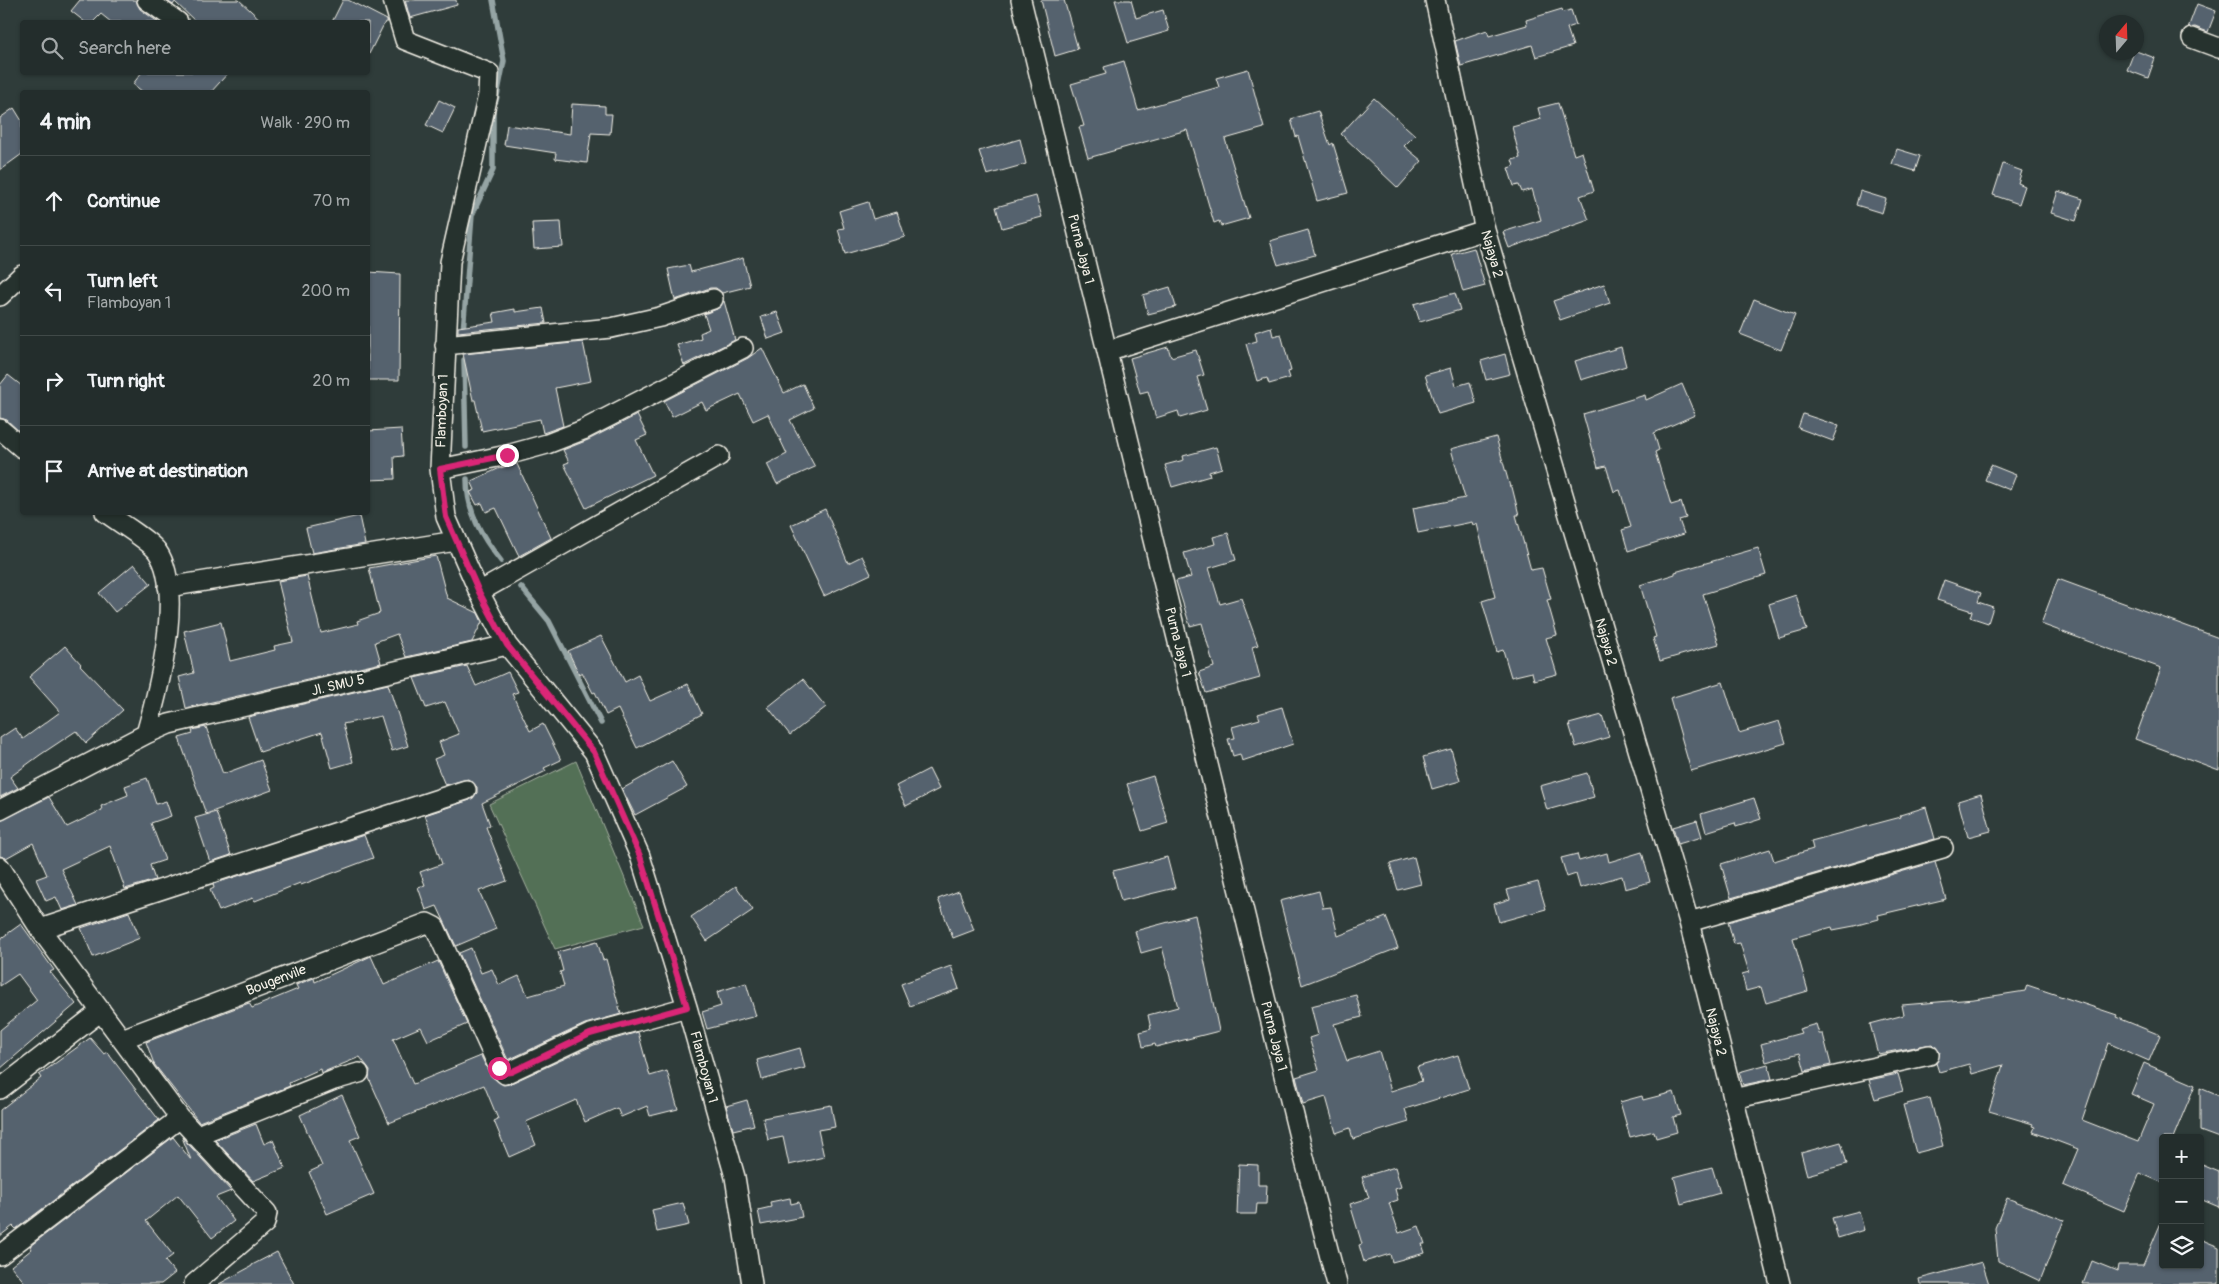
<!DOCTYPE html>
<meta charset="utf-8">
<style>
:root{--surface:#232d2c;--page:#2b3534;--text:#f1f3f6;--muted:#a3a8a9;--line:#404948}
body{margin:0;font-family:Pangolin,sans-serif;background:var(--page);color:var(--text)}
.controls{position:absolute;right:15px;bottom:15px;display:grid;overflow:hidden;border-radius:5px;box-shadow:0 1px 4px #0004}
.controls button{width:45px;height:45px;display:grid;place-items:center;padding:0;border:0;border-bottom:1px solid var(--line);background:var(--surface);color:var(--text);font:25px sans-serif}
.compass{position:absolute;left:2099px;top:15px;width:45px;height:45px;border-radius:50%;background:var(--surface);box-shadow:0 1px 4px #0004;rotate:19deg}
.stop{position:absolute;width:15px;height:15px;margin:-11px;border:4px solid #db2777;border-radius:50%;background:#fff}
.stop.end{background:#db2777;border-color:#fff;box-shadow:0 1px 5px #0008}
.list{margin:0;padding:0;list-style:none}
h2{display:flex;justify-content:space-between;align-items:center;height:65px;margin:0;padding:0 20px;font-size:21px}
h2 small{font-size:16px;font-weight:400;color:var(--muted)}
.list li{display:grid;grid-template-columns:32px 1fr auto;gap:15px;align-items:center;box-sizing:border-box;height:90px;padding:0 20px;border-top:1px solid var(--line)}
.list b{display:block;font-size:19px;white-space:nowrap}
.list p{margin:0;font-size:16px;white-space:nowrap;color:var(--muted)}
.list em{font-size:16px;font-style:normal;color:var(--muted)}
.icon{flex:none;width:28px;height:28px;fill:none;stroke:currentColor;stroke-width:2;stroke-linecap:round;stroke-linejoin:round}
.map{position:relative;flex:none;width:2219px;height:1284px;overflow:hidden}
.search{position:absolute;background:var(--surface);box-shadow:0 1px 4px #0004;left:20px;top:20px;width:350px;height:55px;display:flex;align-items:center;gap:12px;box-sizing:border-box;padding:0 18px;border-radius:5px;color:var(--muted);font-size:19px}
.panel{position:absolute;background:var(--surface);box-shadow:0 1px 4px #0004;left:20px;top:90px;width:350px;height:425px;border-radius:5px}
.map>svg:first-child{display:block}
</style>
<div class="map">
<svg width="2219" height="1284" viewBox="0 0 2219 1284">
<rect width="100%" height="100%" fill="#2f3c3a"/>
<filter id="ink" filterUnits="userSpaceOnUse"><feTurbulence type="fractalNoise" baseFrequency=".02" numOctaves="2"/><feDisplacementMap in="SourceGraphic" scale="10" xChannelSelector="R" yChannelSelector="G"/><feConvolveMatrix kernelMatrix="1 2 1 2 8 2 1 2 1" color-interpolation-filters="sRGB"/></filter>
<g filter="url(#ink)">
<path fill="#536f56" stroke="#a4b09f" d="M576,761L644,925L555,949L489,804Z"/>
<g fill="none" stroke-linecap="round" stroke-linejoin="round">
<path stroke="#95a4a4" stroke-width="5.5" d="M493,0L504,61L496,101
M463,332L472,215L493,170V112
M464,360L466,447
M467,479C467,512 481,536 501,561
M521,587L549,621L601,723"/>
</g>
<path fill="#54626e" stroke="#f4f1e8" d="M80,0H136L140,9L158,22H111L101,14L93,22H85L71,11Z
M166,0H239L263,22H196L175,2L173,5Z
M343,0H348L387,20L388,22H385L368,56V22H332Z
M405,0H456L457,5L410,18Z
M1041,0H1064L1078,49L1055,56Z
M1115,0H1131L1136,18L1163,10L1169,31L1128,43Z
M2197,4L2216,11L2208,32L2195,27L2188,28Z
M1562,9L1563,12L1571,10L1576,25L1567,28L1573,46L1536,57L1532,45L1461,66L1455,41L1487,30L1489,36L1527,25L1526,20Z
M2136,51L2155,58L2148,78L2127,70L2134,52Z
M1124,61L1138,110L1219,87L1216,78L1248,69L1264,128L1225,139L1249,218L1221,226L1219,221L1214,223L1187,130L1088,158L1079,127L1084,126L1071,84L1106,74L1104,67Z
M142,72H229L211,92H143L133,84Z
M1374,98L1415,135L1404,146L1422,161L1398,188L1341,134Z
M439,100L455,108L443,133L426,125Z
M1558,103L1574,155L1582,152L1594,191L1580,196L1589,220L1509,248L1503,232L1541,220L1532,189L1522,192L1519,185L1514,186L1508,168L1514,166L1512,160L1520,158L1512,127L1541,119L1538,108Z
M572,104L605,106V114H612L610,134L591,133L587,163L555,159L556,153L504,145L507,125L570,134Z
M14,108L22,121V154L0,170V118Z
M1318,111L1330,145L1333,143L1348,193L1317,201L1298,136L1296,137L1291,119Z
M1020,139L1026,164L987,175L979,151Z
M1897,149L1920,156L1915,171L1892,164Z
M2003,164L2022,171L2018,183L2025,186L2019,204L1993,195Z
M1860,191L1886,199L1882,213L1856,205Z
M2058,191L2083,199L2076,221L2051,213Z
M1036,196L1042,217L1002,228L996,207Z
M868,202L873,219L897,212L905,237L845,254L838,229L844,228L839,211Z
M561,222L563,247L534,249L532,223Z
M1308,230L1315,255L1278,265L1270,241Z
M1474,248L1485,286L1463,292L1452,254Z
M743,258L750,286L722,293L716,288H710L675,300L668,269L689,265L691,272Z
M368,272L400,274L399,380H368Z
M1604,284L1610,303L1560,320L1553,301Z
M1170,287L1176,307L1148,314L1143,295Z
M1455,293L1460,310L1420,322L1414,304Z
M1754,299L1795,315L1781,350L1740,334Z
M724,301L735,340L684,365L677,345L701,338L700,333L709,329L704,314L717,309Z
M543,308L546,323L458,332V327L495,322L493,313L515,309V312Z
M777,312L785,333L768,339L761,317Z
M1271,327L1273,336L1281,334L1291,371L1288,372L1290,378L1269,384L1267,378L1257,381L1246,344L1257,341L1255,332Z
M583,342L591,381L555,388L563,426L543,433L540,419L482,431L475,400H473L463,354Z
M1168,347L1171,357L1196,350L1204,375L1197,377L1207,410L1180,418L1178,411L1156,418L1148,391L1140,393L1130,358Z
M1621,347L1626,366L1581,380L1575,361Z
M762,348L784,393L803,384L814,408L790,420L815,467L777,484L767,464L787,454L768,414L753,421L740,394L706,410L702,402L672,417L664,401L748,358Z
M1505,354L1510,374L1486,380L1481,361Z
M1451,368L1456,386L1470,382L1476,403L1438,414L1425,375Z
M8,375L22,386V434L7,420L0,418V385Z
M1682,384L1695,415L1654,433L1659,450L1655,452L1671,505L1681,502L1686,518L1679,520L1684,534L1628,551L1622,530L1631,527L1620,490L1614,492L1606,466L1598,468L1583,414L1645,395L1646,400Z
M1803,414L1839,426L1833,441L1798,428Z
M637,415L647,435L636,440L653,475L586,508L564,464L569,462L563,450L588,440Z
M401,429L403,456L394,457L395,479L368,480V431Z
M1496,437L1510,487H1512L1519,515H1516L1531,570L1542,568L1551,599L1547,600L1557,635L1546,638L1557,674L1534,680L1532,672L1511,677L1503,650L1497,652L1482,601L1495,597L1477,524L1473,525L1472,522L1418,533L1413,508L1465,498L1451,449Z
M1216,447L1222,468L1209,472L1210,476L1172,487L1165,465L1184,460L1183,456Z
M517,464L551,538L519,556L496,508L486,512L482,503L477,505L470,492L475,490L471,481L500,468Z
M1991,465L2016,475L2010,490L1985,480Z
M825,509L848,563L862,556L871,574L824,596L791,525Z
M359,516L365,544L312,553L306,528Z
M1228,533L1236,560L1209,568L1220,604L1241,598L1258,645L1252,647L1260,678L1206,693L1199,672L1214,667L1202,623L1190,626L1176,581L1191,577L1184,553L1215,544L1213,537Z
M1758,548L1766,575L1703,594L1719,644L1660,661L1653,638L1656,637L1640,585L1675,574V572Z
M436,556L447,598L478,613L482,622L472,642L406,657L397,634L375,642L381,663L186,708L179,677L194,673L184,631L221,622L230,661L275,650L274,646L293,642L278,581L307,576L321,633L358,624L357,621L380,613L369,568Z
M134,564L151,584L115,612L99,593Z
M2058,579L2219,638V770L2135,739L2161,668L2041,624Z
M1944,580L1981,593L1978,602L1993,607L1988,623L1970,617L1972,611L1937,600Z
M1796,595L1807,630L1779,638L1769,604Z
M601,636L625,682L638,675L650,701L688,684L702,714L637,748L618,709L606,715L595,692L593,693L582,672L579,674L568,651Z
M65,646L81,664L80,665L123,710L86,743L76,731L40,755L10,777L18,788L0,797V738L15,728L23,739L60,712L29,677Z
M467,666L476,686L508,672L518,692L512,694L530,731L543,724L561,760L544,768L546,771L482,803L490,825L486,827L507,881L479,891L496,929L456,946L437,906L426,910L418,887L425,885L420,872L442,864L425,815L470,800L477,793V787L468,779L445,785L434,759L444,755L439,742L459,734L445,702L426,708L414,678Z
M803,679L826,707L790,735L768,707Z
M1723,682L1739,733L1779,721L1786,743L1691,771L1670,698Z
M388,684L408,746L392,751L381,716L343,724L353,762L332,768L322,732L260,752L248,717Z
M1282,707L1293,744L1242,761L1240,754L1233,756L1228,739L1235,738L1232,727L1260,719L1258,714Z
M1602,715L1609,737L1576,747L1569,724Z
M206,727L223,774L261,760L272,790L206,814L179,738L193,734L192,730Z
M1451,749L1460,781L1432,789L1423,757Z
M672,761L687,787L635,815L622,789Z
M929,769L939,789L906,806L896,786Z
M1587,773L1594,797L1547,810L1540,786Z
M1153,776L1168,823L1142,831L1127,784Z
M147,778L156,804L166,801L171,816L151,823L165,860L150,865L155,880L125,889L110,846L61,869L78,905L62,910L56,897L46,901L36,879L47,875L33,843L6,858L0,856V821L49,797L67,827L102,810L101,806L128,795L125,786Z
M1981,794L1991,831L1968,837L1958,801Z
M1754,798L1761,819L1736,827L1735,823L1706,832L1701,814Z
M1926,807L1935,839L1731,898L1721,864L1770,849L1774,861L1813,849L1811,841L1901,817L1900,815Z
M216,812L231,855L210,862L195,818Z
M1697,820L1702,837L1678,844L1673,827Z
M364,835L373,858L301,885L300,883L255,901L253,898L219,911L210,890L214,888L213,884Z
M1642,852L1650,882L1625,889L1622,876L1580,888L1576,874L1567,877L1561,858L1577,854L1579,861L1607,853L1609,862Z
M1167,857L1175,888L1121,901L1113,871Z
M1414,857L1421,884L1398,890L1390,864Z
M1935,862L1946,899L1878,915L1879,919L1854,926L1833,930L1832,927L1793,938L1808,991L1766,1003L1761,987L1746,991L1742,974L1749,972L1740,943L1734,944L1728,922Z
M1538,882L1546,909L1499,922L1494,904L1510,899L1507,890Z
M736,886L753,910L707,941L691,917Z
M959,891L974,930L953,938L938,899Z
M1319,891L1323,908L1331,907L1338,936L1386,917L1398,948L1302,985L1280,901Z
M129,912L140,938L93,957L81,928Z
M1195,915L1219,1031L1156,1047L1155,1044L1143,1047L1140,1032L1151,1029L1148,1015L1178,1007L1162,947L1141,953L1135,931Z
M21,924L54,970L50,972L76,1004L0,1069V1030L37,1000L18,974L0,986V939Z
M597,941L603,960L606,959L621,1014L585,1024L508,1060L459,953L471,948L481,973L492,969L499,985L519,976L528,996L564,986L560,972L563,971L558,952Z
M371,956L384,985L438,961L467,1024L428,1041L421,1027L393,1039L413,1084L481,1056L491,1076L503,1085L509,1084L594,1045L638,1032L650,1076L667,1071L678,1109L650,1116L647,1106L621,1117L617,1108L585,1122L576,1100L526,1122L536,1145L509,1157L494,1121L498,1119L484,1085L389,1123L369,1078L370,1070L360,1057L321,1073L320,1069L289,1083L290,1086L199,1122L154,1064L146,1042L249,1003L252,1008L298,989L296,985L314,978L315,982Z
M951,966L959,989L910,1006L901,984Z
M746,983L756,1016L707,1029L702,1012L721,1006L717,992Z
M2027,985L2117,1015L2116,1017L2160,1035L2149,1061L2108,1043L2082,1120L2138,1142L2154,1104L2131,1094L2144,1063L2195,1085L2173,1138H2163V1183L2140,1173L2124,1211L2063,1185L2078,1149L2033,1132L2035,1127L2032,1126L2033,1124L1989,1111L2003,1065L1972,1074L1969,1064L1939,1072L1936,1063L1940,1052L1932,1044L1878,1054L1870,1024L1904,1015L1902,1005L1974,999L2025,991Z
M1356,995L1362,1017L1334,1024L1347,1061L1379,1051L1391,1091L1422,1081L1417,1067L1458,1055L1469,1089L1405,1109L1409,1122L1353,1139L1350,1128L1336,1133L1326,1097L1303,1104L1296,1077L1319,1070L1309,1038L1318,1035L1311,1006Z
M1816,1024L1819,1034H1823L1831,1065L1805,1071L1800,1053L1766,1062L1761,1044L1801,1033L1799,1029Z
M90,1038L104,1054L107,1052L159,1120L16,1229L13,1226L0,1236V1110L41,1078L39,1075Z
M800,1048L805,1068L762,1080L757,1060Z
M1768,1064L1772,1079L1743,1085L1739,1072Z
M1898,1074L1903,1091L1875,1099L1869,1080Z
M2200,1088L2219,1096V1138L2200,1131Z
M1674,1092L1681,1115L1673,1117L1677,1132L1656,1138L1654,1131L1630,1137L1620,1102L1642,1096L1643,1100Z
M342,1095L360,1136L350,1140L374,1194L327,1214L309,1172L322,1166L300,1115Z
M1930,1098L1943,1146L1916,1153L1903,1105Z
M747,1100L754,1125L733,1130L726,1106Z
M831,1105L835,1127L818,1130L824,1157L789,1165L783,1137L768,1140L763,1118Z
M256,1124L264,1144L273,1140L285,1168L253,1181L215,1140Z
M173,1137L191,1160L182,1137L231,1191L216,1197L234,1221L212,1238L178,1195L146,1221L173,1255L165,1261L175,1273L161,1284H26L11,1266L32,1249L30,1246Z
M1841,1142L1847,1164L1807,1175L1801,1153Z
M1239,1164L1258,1165V1185H1267L1266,1204H1257L1256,1214H1237Z
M2200,1164L2219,1172V1207L2200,1199Z
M1395,1167L1401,1187L1395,1189L1398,1200L1389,1203L1399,1233L1419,1226L1425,1244H1422L1425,1253L1392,1262L1390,1254L1364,1262L1359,1245L1362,1244L1350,1204L1369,1198L1362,1177Z
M1712,1167L1720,1193L1681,1204L1674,1177Z
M790,1198L791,1204L799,1202L802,1217L761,1225L758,1210L771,1207L770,1202Z
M2007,1198L2064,1220L2040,1281L1998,1261L1995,1228Z
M683,1203L689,1225L657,1232L652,1210Z
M1859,1211L1864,1230L1838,1238L1832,1218Z
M2163,1218V1265H2200V1239L2219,1247V1284H2083L2092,1261L2117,1271L2118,1265H2143Z
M277,1252L294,1284H219L252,1266V1265Z
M1982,1262L1989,1284H1920L1919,1279Z"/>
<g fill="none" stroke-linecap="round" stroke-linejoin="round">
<defs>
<path id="minor" d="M147,0L178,22
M393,0L405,40L489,73L488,95L450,262L440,469L446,517L479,592L507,645L594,752L640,856L687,1007L735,1177L752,1284
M1021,0L1304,1157L1337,1284
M1435,0L1485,230L1689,922L1780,1284
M2192,38L2219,48
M0,296L22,275
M445,345L611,328L660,317L713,299
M1107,351L1485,230
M0,429L22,448
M440,469L507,455L547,444L583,430L743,348
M105,512C118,522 149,540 157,551C185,590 158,692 146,734
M168,587L456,541
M479,592L719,456
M0,810L146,734L169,724L507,645
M0,867L40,929L180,1118L267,1213L265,1223L194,1284
M1689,922L1943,848
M40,929L466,790
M122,1039L427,923L435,927L499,1068L505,1074L590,1034L687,1007
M0,1089L101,1011
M1733,1099L1929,1055
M195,1136L334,1080L359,1073
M0,1255L180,1118"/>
</defs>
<use href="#minor" stroke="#f4f1e8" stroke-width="22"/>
<use href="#minor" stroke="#26332d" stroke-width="19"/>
</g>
</g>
<g fill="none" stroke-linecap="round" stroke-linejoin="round" filter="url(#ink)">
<path stroke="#db2777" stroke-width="6" d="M499,1068L503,1073L511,1072L590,1034L687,1007L640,856L594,752L507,645L479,592L446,517L440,469L507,455"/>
</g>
<g text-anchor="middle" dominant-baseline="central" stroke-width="4.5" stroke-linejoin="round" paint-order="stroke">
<g font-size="14" fill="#f4f1e8" stroke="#26332d">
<text transform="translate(1081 249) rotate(76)">Purna Jaya 1</text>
<text transform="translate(1492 254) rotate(74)">Najaya 2</text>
<text transform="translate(442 411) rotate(-88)">Flamboyan 1</text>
<text transform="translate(1178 642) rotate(76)">Purna Jaya 1</text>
<text transform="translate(1606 642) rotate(74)">Najaya 2</text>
<text transform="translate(338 685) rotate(-13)">Jl. SMU 5</text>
<text transform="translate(276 980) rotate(-21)">Bougenvile</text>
<text transform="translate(1716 1032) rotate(76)">Najaya 2</text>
<text transform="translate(1274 1036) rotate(76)">Purna Jaya 1</text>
<text transform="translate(704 1067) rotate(75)">Flamboyan 1</text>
</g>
</g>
</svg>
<div class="controls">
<button>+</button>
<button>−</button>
<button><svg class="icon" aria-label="layers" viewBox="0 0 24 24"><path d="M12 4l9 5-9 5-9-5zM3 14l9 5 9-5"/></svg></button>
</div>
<svg class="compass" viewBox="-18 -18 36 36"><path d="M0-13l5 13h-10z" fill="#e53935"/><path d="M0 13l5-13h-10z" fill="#a3a8a9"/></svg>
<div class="stop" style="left:499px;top:1068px"></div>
<div class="stop end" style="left:507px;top:455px"></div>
<div class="search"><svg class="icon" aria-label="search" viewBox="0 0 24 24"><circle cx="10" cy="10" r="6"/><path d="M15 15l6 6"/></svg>Search here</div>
<section class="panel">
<h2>4 min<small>Walk · 290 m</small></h2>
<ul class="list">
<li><svg class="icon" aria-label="ahead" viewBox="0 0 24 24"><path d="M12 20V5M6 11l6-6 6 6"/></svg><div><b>Continue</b></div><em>70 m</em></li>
<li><svg class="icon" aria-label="left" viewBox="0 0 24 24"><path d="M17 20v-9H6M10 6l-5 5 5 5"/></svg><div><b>Turn left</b><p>Flamboyan 1</p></div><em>200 m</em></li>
<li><svg class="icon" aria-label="right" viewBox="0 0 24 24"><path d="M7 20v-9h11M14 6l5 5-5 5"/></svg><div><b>Turn right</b></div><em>20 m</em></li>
<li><svg class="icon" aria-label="arrive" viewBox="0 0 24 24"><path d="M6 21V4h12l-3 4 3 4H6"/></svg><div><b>Arrive at destination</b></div></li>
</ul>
</section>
</div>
